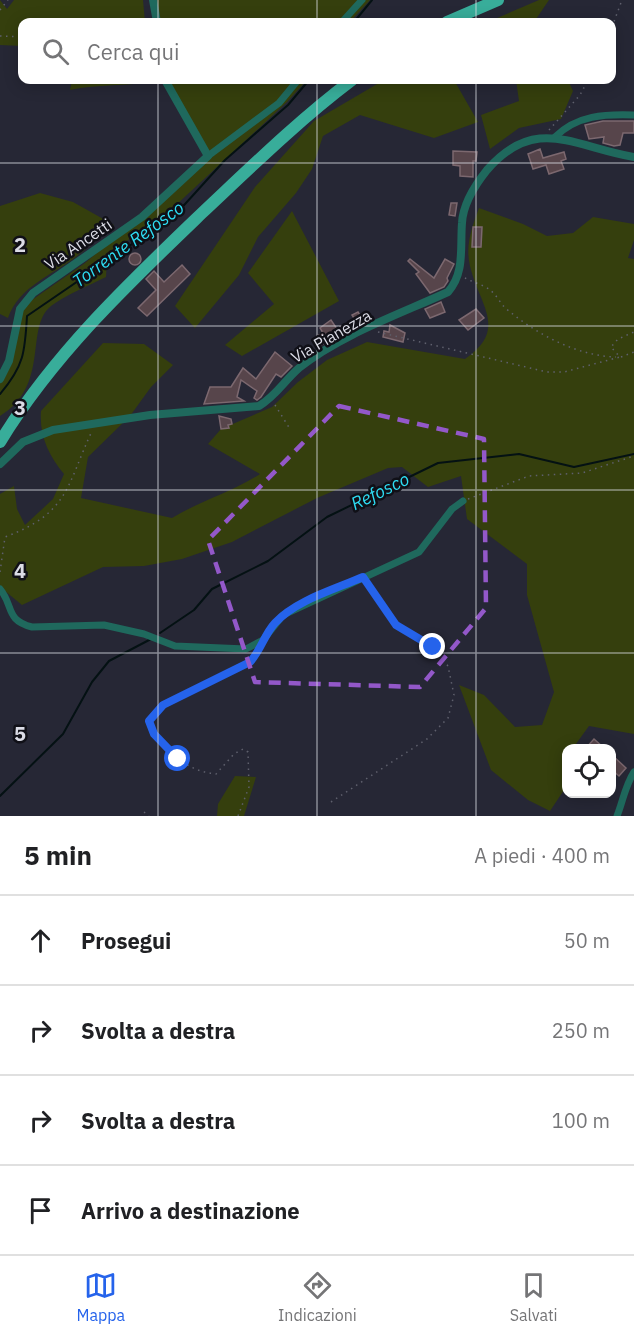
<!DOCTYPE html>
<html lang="it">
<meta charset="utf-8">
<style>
:root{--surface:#fff;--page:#f6f6f6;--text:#202124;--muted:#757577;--line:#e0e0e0;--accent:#2563eb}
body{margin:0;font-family:"IBM Plex Sans",sans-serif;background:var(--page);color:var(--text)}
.controls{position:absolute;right:18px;bottom:18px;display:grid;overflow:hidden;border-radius:12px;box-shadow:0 3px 15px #0003}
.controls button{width:54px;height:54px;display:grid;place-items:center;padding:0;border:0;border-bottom:2px solid var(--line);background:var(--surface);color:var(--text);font:30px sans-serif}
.stop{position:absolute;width:18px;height:18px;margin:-14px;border:4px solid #2563eb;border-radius:50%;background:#fff}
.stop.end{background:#2563eb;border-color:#fff;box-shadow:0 2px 6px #0008}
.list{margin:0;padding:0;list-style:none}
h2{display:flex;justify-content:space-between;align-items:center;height:78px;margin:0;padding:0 24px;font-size:26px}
h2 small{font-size:20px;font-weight:400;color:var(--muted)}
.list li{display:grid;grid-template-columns:39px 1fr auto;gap:18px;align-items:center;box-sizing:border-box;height:90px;padding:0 24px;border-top:2px solid var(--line)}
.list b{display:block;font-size:22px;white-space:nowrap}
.list em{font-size:20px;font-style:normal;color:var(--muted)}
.icon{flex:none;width:33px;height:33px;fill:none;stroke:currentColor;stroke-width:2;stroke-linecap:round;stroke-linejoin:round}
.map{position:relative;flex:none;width:634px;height:816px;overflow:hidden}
.search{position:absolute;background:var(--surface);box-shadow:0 3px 15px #0003;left:18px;right:18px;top:18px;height:66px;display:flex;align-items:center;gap:15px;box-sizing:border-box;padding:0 21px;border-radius:12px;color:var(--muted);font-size:22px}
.sheet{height:438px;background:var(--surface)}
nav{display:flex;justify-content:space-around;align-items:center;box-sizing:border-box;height:84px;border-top:2px solid var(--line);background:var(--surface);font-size:16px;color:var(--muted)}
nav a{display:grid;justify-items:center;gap:3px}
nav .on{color:var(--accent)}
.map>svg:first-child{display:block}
</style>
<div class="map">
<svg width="634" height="816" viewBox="0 0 634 816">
<rect width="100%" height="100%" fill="#262735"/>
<path fill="#353f0d" d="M0,0L7,9L14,0H143L145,22H22V46L0,45Z
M153,0H370L350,22H155Z
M539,0H549L534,22H488Z
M72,80H155L156,82C126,86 99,84 70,90Z
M166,80H307L287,102L175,206L88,269L107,258L106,277C88,286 67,294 51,306C24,328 51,385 0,416V378L23,309L32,300L85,263L207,158Z
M384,80H454L478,122L434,138L360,115L323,136L312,169L296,193L258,237L239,275L195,328L175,306L255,187L314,121Z
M516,80H568L573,91L561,119L519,128L490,149L481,115L519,101Z
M40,193L73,202L114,225C101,235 90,246 77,256C53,275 19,286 8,318L0,314V206Z
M479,208L523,224L547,236L573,233L593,217L634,224V240L628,258L634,259V734L589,726L573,748H566V787L550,811L528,800L491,770L459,685L484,695L515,727L542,725L554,692L527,595V564L467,519L461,476L428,487L402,467L388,468L317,498L232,542L182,559L144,566L103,567L22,605L0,587V494L14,486L17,509L25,525L53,499L64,474C49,456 39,436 41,411L103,343L144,344L173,365L151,387L130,416L88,457L81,498L172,518C200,501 232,492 260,474L208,444L221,429L272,407L298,382L327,360L367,342L465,359C509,329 479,305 470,266C465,245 472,227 479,208Z
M292,211L339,301L242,356L225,345L274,304L248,273Z
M235,776L256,777L244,816H217L218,804Z"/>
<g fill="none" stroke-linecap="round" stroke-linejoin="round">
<path stroke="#041113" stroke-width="2" d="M354,22L372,0
M0,394C24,366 25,352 27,316L176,214L225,160L288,105L309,80
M160,633L194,610L212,589L268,561L327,517L438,463L519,454L574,467L634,454
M0,796L63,734L92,682L109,661L151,639"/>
</g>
<path fill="#57454b" stroke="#7c686f" stroke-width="1.5" d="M603,121H634V133H623L620,145L614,146L603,143L604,137L589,139L585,125Z
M540,149L543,158L564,152L566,159L561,161L564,169L549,174L546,165L533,169L528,154Z
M453,151L477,152L476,161H473V177L460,176V166L453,165Z
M451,203H457L455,216L449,215Z
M473,227H482L481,247H472Z
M129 259a6 6 0 1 1 12 0a6 6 0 1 1-12 0Z
M410,259L434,278L445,259L454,264L447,278L448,281L444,287L430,293L416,274L419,272L408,261Z
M182,265L190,274L147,316L138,308L156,290L146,279L154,271L164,282Z
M441,302L445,312L430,318L425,309Z
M476,309L484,318L468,330L459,320Z
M358,312L364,322L321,345L317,336L323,333L320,328L331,320L337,329L342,326L344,328L356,321L352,315Z
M390,325L405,333L403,342L383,337L384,331L389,332Z
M275,352L292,366L281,377L276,374L261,397L257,400L254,398L257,391L241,380L237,397L244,401L204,404L210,387H231L243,368L256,379Z
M219,416L231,419L232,424L228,425L229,428L221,429Z
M594,739L604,748H586Z
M612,755L626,768L619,776L612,770Z"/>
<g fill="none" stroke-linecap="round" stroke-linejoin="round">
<path stroke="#5f606d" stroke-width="1.5" stroke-dasharray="1.5 4.5" stroke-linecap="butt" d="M0,10L8,0
M612,27L622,0
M0,36L22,37
M78,80H114
M549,130L580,95L588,80
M465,278C472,282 484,285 490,290C498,296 501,306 509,311C538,335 578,356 616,357
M378,332L547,372H564L620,357L611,347L618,339L634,332
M621,357L634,352
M275,405L290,429
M468,499L529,476L582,473L634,456
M0,572L5,537C69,513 66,487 92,431
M331,802L427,739L448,718L454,695L448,666L433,647L396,625L368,583
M144,812L149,816
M238,816L249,787L248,752L243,749L234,754L216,774C185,771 161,749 149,721L163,705L238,669L250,662L259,650"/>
<path stroke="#1f695d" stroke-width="7" d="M342,22L362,0
M555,137C577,115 605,114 634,115
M208,156L279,103L298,80
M0,589C14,606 5,620 32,627L104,625L144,634L175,646L246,649L263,640L283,615L419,552L452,509L463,501
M617,816C623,801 625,786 634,772"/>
<path stroke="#1f695d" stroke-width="8" d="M153,0L157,22
M0,379L9,361L20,309L33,293L142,217L208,156L165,80
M0,464L23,442L53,430L150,415L259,406C276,396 284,381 299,368C340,335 400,314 448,292C465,273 460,248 462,223C463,204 475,185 487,170C536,114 574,147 634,157"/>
<path stroke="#38ad9a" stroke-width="12" d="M447,22L498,0
M0,442C54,354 128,284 202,213C251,167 299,120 352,80"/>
</g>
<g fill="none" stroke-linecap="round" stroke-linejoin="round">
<path stroke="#2563eb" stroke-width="8" d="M178,759L154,734L149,721L163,705L250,662C261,650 264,635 275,623C296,600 336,589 363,577L396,625L433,647"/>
</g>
<path fill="none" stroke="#9358c9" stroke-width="4.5" stroke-dasharray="12 8" stroke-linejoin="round" d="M339,406L484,439L486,608L420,687L255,682L208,540Z"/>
<path fill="none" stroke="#dbdce6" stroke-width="1.5" stroke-opacity="0.55" d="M158,0V22M317,0V22M476,0V22M158,80V816M317,80V816M476,80V816M0,163H634M0,326H634M0,490H634M0,653H634"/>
<g text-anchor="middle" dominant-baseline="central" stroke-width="5" stroke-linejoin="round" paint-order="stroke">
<g font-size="16" fill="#dbdce6" stroke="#101017">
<text transform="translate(78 244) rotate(-34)">Via Ancetti</text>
<text transform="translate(331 336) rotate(-30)">Via Pianezza</text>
</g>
<g font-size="18" font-style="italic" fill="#2eddf4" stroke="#101017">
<text transform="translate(128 244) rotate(-36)">Torrente Refosco</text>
<text transform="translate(380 491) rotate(-26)">Refosco</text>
</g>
</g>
<g font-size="20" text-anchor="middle" font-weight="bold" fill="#dbdce6" stroke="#101017" stroke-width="5" stroke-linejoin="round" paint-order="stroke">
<text x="20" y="252">2</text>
<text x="20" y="415">3</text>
<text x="20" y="578">4</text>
<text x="20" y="741">5</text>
</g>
</svg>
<div class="controls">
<button><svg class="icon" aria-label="locate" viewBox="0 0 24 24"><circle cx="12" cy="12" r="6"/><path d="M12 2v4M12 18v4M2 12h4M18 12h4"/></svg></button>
</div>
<div class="stop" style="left:178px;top:759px"></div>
<div class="stop end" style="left:433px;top:647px"></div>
<div class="search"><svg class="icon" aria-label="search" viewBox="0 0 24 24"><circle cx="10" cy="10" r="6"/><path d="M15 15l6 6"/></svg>Cerca qui</div>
</div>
<section class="sheet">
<h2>5 min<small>A piedi · 400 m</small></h2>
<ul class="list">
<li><svg class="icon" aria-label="ahead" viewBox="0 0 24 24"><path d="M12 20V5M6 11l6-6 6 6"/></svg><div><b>Prosegui</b></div><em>50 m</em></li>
<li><svg class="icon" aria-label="right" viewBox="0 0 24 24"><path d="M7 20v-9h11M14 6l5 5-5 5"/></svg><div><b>Svolta a destra</b></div><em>250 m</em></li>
<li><svg class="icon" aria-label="right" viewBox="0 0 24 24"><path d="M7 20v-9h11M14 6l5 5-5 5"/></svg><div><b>Svolta a destra</b></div><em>100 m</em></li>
<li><svg class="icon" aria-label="arrive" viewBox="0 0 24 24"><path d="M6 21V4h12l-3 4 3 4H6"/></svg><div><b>Arrivo a destinazione</b></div></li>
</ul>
</section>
<nav>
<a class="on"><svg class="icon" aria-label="map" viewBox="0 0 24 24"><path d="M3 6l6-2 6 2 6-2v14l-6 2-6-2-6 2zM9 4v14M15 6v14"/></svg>Mappa</a>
<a><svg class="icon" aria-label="directions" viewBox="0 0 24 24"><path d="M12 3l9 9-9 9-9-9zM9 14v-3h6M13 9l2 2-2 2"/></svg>Indicazioni</a>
<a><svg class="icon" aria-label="saved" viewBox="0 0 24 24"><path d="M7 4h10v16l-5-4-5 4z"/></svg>Salvati</a>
</nav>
